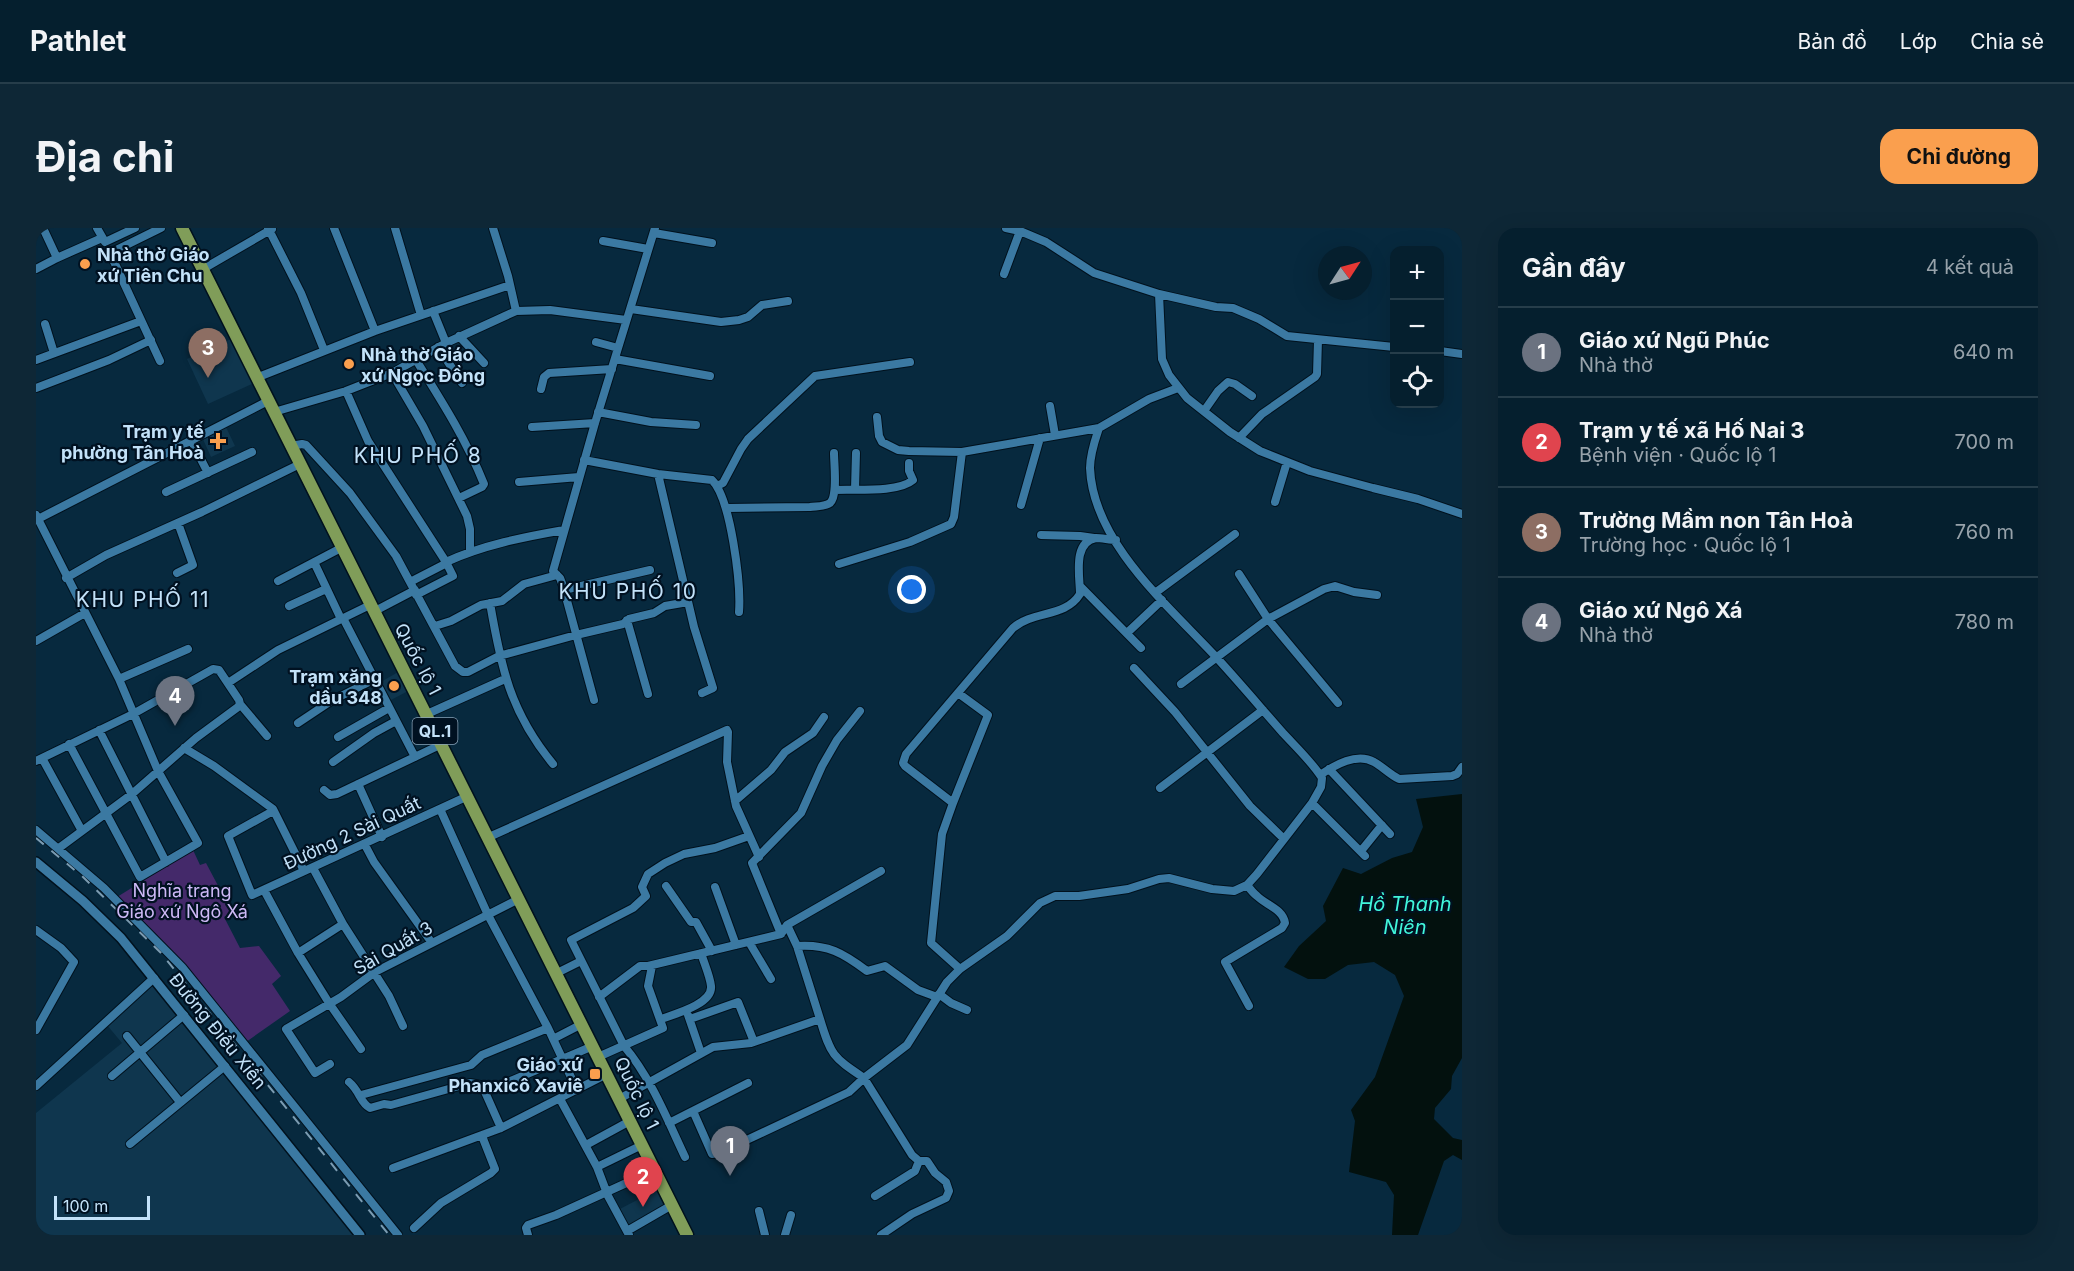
<!DOCTYPE html>
<html lang="vi">
<meta charset="utf-8">
<style>
:root{--surface:#051f2e;--page:#0e2736;--text:#f1f3f6;--muted:#97a2aa;--line:#263d4a;--accent:#fa9f4e}
body{margin:0;font-family:Inter,sans-serif;background:var(--page);color:var(--text)}
.controls{position:absolute;right:18px;top:18px;display:grid;overflow:hidden;border-radius:12px;box-shadow:0 6px 24px #0002}
.controls button{width:54px;height:54px;display:grid;place-items:center;padding:0;border:0;border-bottom:2px solid var(--line);background:var(--surface);color:var(--text);font:30px sans-serif}
.compass{position:absolute;left:1282px;top:18px;width:54px;height:54px;border-radius:50%;background:var(--surface);box-shadow:0 6px 24px #0002;rotate:54deg}
.scale{position:absolute;left:18px;bottom:15px;width:96px;box-sizing:border-box;padding-left:6px;border:3px solid #c3e2f9;border-top:0;font-size:16px;line-height:21px;white-space:nowrap;color:#c3e2f9;-webkit-text-stroke:4px #001121;paint-order:stroke}
.you{position:absolute;left:876px;top:362px;width:21px;height:21px;margin:-15px;border:4px solid #fff;border-radius:50%;background:#1a73e8;box-shadow:0 0 0 9px #1a73e833}
.badge{display:grid;place-items:center;width:39px;height:39px;border-radius:50%;background:var(--accent);color:#fff;font-size:20px;font-weight:700}
.pin{position:absolute;translate:-50% -50px;filter:drop-shadow(0 2px 3px #0008)}
.pin::after{content:'';position:absolute;top:32px;width:21px;height:18px;background:inherit;clip-path:polygon(0 0,100% 0,50% 100%)}
.list{margin:0;padding:0;list-style:none}
h2{display:flex;justify-content:space-between;align-items:center;height:78px;margin:0;padding:0 24px;font-size:26px}
h2 small{font-size:20px;font-weight:400;color:var(--muted)}
.list li{display:grid;grid-template-columns:39px 1fr auto;gap:18px;align-items:center;box-sizing:border-box;height:90px;padding:0 24px;border-top:2px solid var(--line)}
.list b{display:block;font-size:22px;white-space:nowrap}
.list p{margin:0;font-size:20px;white-space:nowrap;color:var(--muted)}
.list em{font-size:20px;font-style:normal;color:var(--muted)}
.icon{flex:none;width:33px;height:33px;fill:none;stroke:currentColor;stroke-width:2;stroke-linecap:round;stroke-linejoin:round}
.map{position:relative;flex:none;width:1426px;height:1007px;overflow:hidden;border-radius:18px}
header{display:flex;align-items:center;gap:36px;box-sizing:border-box;height:84px;padding:0 30px;background:var(--surface);border-bottom:2px solid var(--line)}
header strong{font-size:28px}
nav{display:flex;gap:33px;margin-inline-start:auto;font-size:21px}
.intro{display:flex;align-items:center;justify-content:space-between;box-sizing:border-box;height:144px;padding:0 36px}
h1{margin:0;font-size:42px}
.button{padding:15px 27px;border-radius:18px;background:var(--accent);color:#111;font-size:21px;font-weight:700}
main{display:flex;gap:36px;padding:0 36px}
aside{flex:1;background:var(--surface);border-radius:18px;box-shadow:0 6px 24px #0002}
.map>svg:first-child{display:block}
</style>
<header>
<strong>Pathlet</strong>
<nav><a>Bản đồ</a><a>Lớp</a><a>Chia sẻ</a></nav>
</header>
<div class="intro"><h1>Địa chỉ</h1><a class="button">Chỉ đường</a></div>
<main>
<div class="map">
<svg width="1426" height="1007" viewBox="0 0 1426 1007">
<rect width="100%" height="100%" fill="#07293e"/>
<path fill="#0f364e" d="M197,110L218,155L172,176L151,131Z
M189,197L199,218L175,229L166,209Z
M364,443L374,462L353,473L343,455Z
M117,754L319,1007H0V885L86,815L71,797Z
M624,960L632,977L592,999L582,982Z"/>
<path fill="#44296a" d="M157,622L164,637L170,635L196,684L188,689L204,720L223,718L245,748L236,756L254,783L210,814L81,669Z"/>
<path fill="#03110e" d="M1426,566V830L1416,848L1415,861L1399,880L1398,891L1417,910L1426,912V932L1417,927L1408,933L1382,1007H1356L1358,967L1350,954L1313,944L1319,893L1315,882L1339,849L1368,768L1359,747L1338,734L1312,737L1289,751H1272L1248,739L1263,718L1290,693L1287,678L1307,640L1325,646L1356,630L1376,624L1387,599L1380,571Z"/>
<g fill="none" stroke-linecap="round" stroke-linejoin="round">
<defs>
<path id="minor" d="M61,0L69,14L99,0
M232,0L265,65L288,122
M298,0L339,103
M359,0L385,87
M457,0L472,48L480,83
M970,0L984,3L1010,14L1058,45L1123,66L1180,79L1197,80L1223,91L1251,108L1358,119
M618,5L676,15
M567,13L612,21
M21,30L66,10
M0,41L21,30L7,0
M167,41L236,1
M968,46L984,3
M1123,66L1126,131L1133,147L1151,170L1194,204L1224,223L1274,243L1337,260L1382,271L1426,286
M595,81L685,94L703,92L712,89L726,77L752,73
M397,83L410,115
M9,96L18,125
M423,108L448,135
M560,114L582,120
M402,119L426,155
M1404,123L1426,126
M579,131L674,148
M0,132L105,93
M380,132C405,172 430,211 448,256L446,259L423,270
M124,133L74,25L125,0
M356,145L387,198L431,288L434,301V323
M220,150L339,103L474,57
M0,160L73,132L115,112
M505,161L508,149L513,145L576,141
M310,163L332,213L410,334L417,348L380,367
M1014,178L1019,207
M1168,183L1182,163L1192,154L1199,156L1216,168
M238,184L310,163L356,145L410,115L480,83L514,82L590,92
M562,184L615,194L660,197
M841,189L843,208L846,214L862,222L873,223L926,224L1063,200
M496,199L559,195
M1203,210L1226,186L1279,149L1281,146L1282,112
M155,212L172,245
M255,218L266,216L270,217L314,265L360,328L419,438L427,444H432L463,428L540,407L587,396L593,391L618,385L629,378L652,374
M548,232L622,246L676,252C695,271 705,356 703,384
M622,246L658,399L677,460L666,465
M483,254L543,249
M681,258L687,255L705,221L712,211L779,148L874,134
M819,261L820,225
M799,262C819,261 862,265 877,252L873,243V235
M130,264L216,224
M1239,274L1251,234
M985,277L1004,210
M691,280L774,279C781,278 788,279 794,275C802,268 798,236 798,225
M0,287L83,451L122,543L162,615L104,649L33,516
M2,291L232,173
M1005,307L1044,308L1058,310
M278,334L305,391
M410,334C447,317 488,309 528,302
M803,336L874,314L915,296L918,289L926,224
M141,345L157,337L142,295
M1203,346L1232,391L1302,475
M30,350L70,327L166,284L264,236
M242,353L305,320
M374,354L407,337
M1044,358L1105,420
M528,362L614,342
M1119,365L1199,306
M454,375C465,439 474,484 517,536
M253,378L290,361
M337,384L379,362
M307,390L379,529
M591,392L612,466
M399,398L415,393L445,377L466,373L488,356L521,347
M1091,405L1126,372
M0,413L49,385
M1098,440L1139,484L1214,578L1248,611
M83,451L152,421
M192,455L242,422L334,377
M1145,456L1232,391L1288,361L1299,358L1318,364L1341,367
M558,472L527,358L524,350L517,343L559,195L619,0
M204,476L231,508
M391,486L469,451
M262,495L295,473L339,451
M63,502L130,634
M302,509L353,480
M148,520L178,538L237,581L268,643
M6,530L46,603
M0,533L97,486L177,441L183,442L203,472L204,476L202,479L160,510L96,566L23,620
M297,534L338,505L360,493
M1293,541L1354,606
M1284,547C1299,537 1321,524 1338,534C1347,539 1353,546 1363,551L1416,548L1421,546L1426,539
M322,556L346,609
M1124,560L1227,482
M288,562L294,567L301,566L406,516
M699,573L735,542L749,524L777,505L788,489
M917,575L952,487L922,465
M1276,575L1329,628
M404,581L452,687L512,800L541,862
M237,583L192,608L216,667L432,568
M0,602L68,660L146,739L362,1007
M453,609L691,502L692,504L691,534L700,578L723,629
M329,617L338,634L396,715
M1325,623L1346,597
M277,640L307,696L353,768L367,798
M1211,657C1214,661 1217,665 1221,668C1230,677 1247,681 1249,695L1246,700L1189,734L1213,778
M630,658L655,694H660L676,723
M679,659L700,717
M228,662L262,725L293,775L325,821
M751,697L761,718L784,791
M0,702L25,720L38,734L0,802
M745,706L716,635L765,585L786,538L801,512L824,483
M713,714L735,751
M761,718C792,716 807,725 831,743L849,738L882,762L901,769
M262,725L307,696
M924,741L895,715L906,606L917,575L869,538L867,535L870,526L977,400C998,382 1029,390 1044,366C1044,349 1036,314 1060,310C1066,310 1074,312 1080,312
M521,745L545,733
M903,766L915,775L931,782
M563,769L604,738H612L745,706L751,697L845,643
M652,787L665,825
M625,791C639,786 677,776 675,758C674,748 668,735 665,725
M654,791L702,774L718,814
M91,808L144,874
M517,811L546,796
M562,829L627,800L612,758L616,738
M294,836L279,845L250,801L305,769L339,744L483,671
M76,848L148,787
M313,854C324,863 324,875 334,880L348,876L355,877L434,855L444,857L449,864L465,900
M0,858L118,750
M449,864L557,818
M325,867L435,837L446,827L512,800
M524,871L561,939L572,968L593,1007
M583,871L677,819L715,815L784,791C795,828 797,829 828,850L871,817L911,754L924,741L971,708L1004,675L1019,668H1043L1092,661L1123,651L1133,650L1176,661L1198,663L1211,657L1221,646L1276,575L1285,559L1286,550C1276,534 1260,519 1247,505C1225,480 1203,454 1181,430C1133,378 1057,315 1054,240C1054,226 1059,212 1063,200L1113,171L1142,160
M657,883L676,926L683,925L813,864L828,850L876,927L883,933H891L899,945L910,954L913,963L910,970L876,986L845,1007
M633,895L712,855
M94,916L189,838
M550,917L594,893
M649,929C631,891 615,850 588,818L535,712L597,680L610,668L606,659L612,646L629,635L648,626L679,620L713,608
M561,939L606,917
M357,940L465,900L571,846
M839,968L879,943L883,933
M723,983L729,1007
M378,1000L405,975L455,945L459,941L446,908
M591,1003L636,977
M492,1007L490,1000L492,997L520,987L619,942
M749,1007L755,987"/>
<path id="tertiary" d="M0,634L47,673L85,710L324,1007"/>
<path id="trunk" d="M146,0L651,1007"/>
</defs>
<use href="#minor" stroke="#01111d" stroke-width="10"/>
<use href="#tertiary" stroke="#01111d" stroke-width="12"/>
<use href="#trunk" stroke="#01111d" stroke-width="15"/>
<use href="#minor" stroke="#3b79a2" stroke-width="8"/>
<use href="#tertiary" stroke="#3b79a2" stroke-width="9"/>
<use href="#trunk" stroke="#809d59" stroke-width="12"/>
<path stroke="#7c9cb2" stroke-width="2" stroke-dasharray="10 10" stroke-linecap="butt" d="M0,610L47,649L125,725L353,1007"/>
</g>
<g fill="#fa9f4e" stroke="#001121" stroke-width="2">
<circle cx="49" cy="36" r="6"/>
<circle cx="313" cy="136" r="6"/>
<path d="M179 204h6v6h6v6h-6v6h-6v-6h-6v-6h6z"/>
<circle cx="358" cy="458" r="6"/>
<rect x="553" y="840" width="12" height="12" rx="3"/>
</g>
<g text-anchor="middle" dominant-baseline="central" stroke-width="4.5" stroke-linejoin="round" paint-order="stroke">
<rect fill="#001121" stroke="#88a3b8" stroke-width="1.5" x="376.5" y="490" width="45" height="26" rx="4.5"/>
<g font-size="16" font-weight="bold" fill="#c3e2f9">
<text x="399" y="503">QL.1</text>
</g>
<g font-size="18" font-weight="bold" fill="#c3e2f9" stroke="#001121" text-anchor="end">
<text x="61" y="26" text-anchor="start">Nhà thờ Giáo<tspan x="61" dy="21">xứ Tiên Chu</tspan></text>
<text x="325" y="126" text-anchor="start">Nhà thờ Giáo<tspan x="325" dy="21">xứ Ngọc Đồng</tspan></text>
<text x="168" y="203">Trạm y tế<tspan x="168" dy="21">phường Tân Hoà</tspan></text>
<text x="346" y="448">Trạm xăng<tspan x="346" dy="21">dầu 348</tspan></text>
<text x="547" y="836">Giáo xứ<tspan x="547" dy="21">Phanxicô Xaviê</tspan></text>
</g>
<g font-size="18" fill="#c3e2f9" stroke="#001121">
<text transform="translate(382 431) rotate(62)">Quốc lộ 1</text>
<text transform="translate(316 605) rotate(-25)">Đường 2 Sài Quất</text>
<text transform="translate(357 720) rotate(-30)">Sài Quất 3</text>
<text transform="translate(182 803) rotate(51)">Đường Điều Xiển</text>
<text transform="translate(601 865) rotate(64)">Quốc lộ 1</text>
</g>
<g font-size="18" fill="#cdb9f6" stroke="#001121">
<text x="146" y="662">Nghĩa trang<tspan x="146" dy="21">Giáo xứ Ngô Xá</tspan></text>
</g>
<g font-size="20" font-style="italic" fill="#41f6db" stroke="#001121">
<text x="1369" y="676">Hồ Thanh<tspan x="1369" dy="23">Niên</tspan></text>
</g>
<g font-size="21" letter-spacing="1.5" fill="#c3e2f9" stroke="#001121">
<text x="382" y="227">KHU PHỐ 8</text>
<text x="592" y="363">KHU PHỐ 10</text>
<text x="107" y="371">KHU PHỐ 11</text>
</g>
</g>
</svg>
<div class="controls">
<button>+</button>
<button>−</button>
<button><svg class="icon" aria-label="locate" viewBox="0 0 24 24"><circle cx="12" cy="12" r="6"/><path d="M12 2v4M12 18v4M2 12h4M18 12h4"/></svg></button>
</div>
<svg class="compass" viewBox="-18 -18 36 36"><path d="M0-13l5 13h-10z" fill="#e53935"/><path d="M0 13l5-13h-10z" fill="#97a2aa"/></svg>
<div class="scale">100 m</div>
<div class="you"></div>
<div class="pin badge" style="left:694px;top:948px;background:#6b7280">1</div>
<div class="pin badge" style="left:607px;top:979px;background:#e0444e">2</div>
<div class="pin badge" style="left:172px;top:150px;background:#8d6e63">3</div>
<div class="pin badge" style="left:139px;top:498px;background:#6b7280">4</div>
</div>
<aside>
<h2>Gần đây<small>4 kết quả</small></h2>
<ul class="list">
<li><span class="badge" style="background:#6b7280">1</span><div><b>Giáo xứ Ngũ Phúc</b><p>Nhà thờ</p></div><em>640 m</em></li>
<li><span class="badge" style="background:#e0444e">2</span><div><b>Trạm y tế xã Hố Nai 3</b><p>Bệnh viện · Quốc lộ 1</p></div><em>700 m</em></li>
<li><span class="badge" style="background:#8d6e63">3</span><div><b>Trường Mầm non Tân Hoà</b><p>Trường học · Quốc lộ 1</p></div><em>760 m</em></li>
<li><span class="badge" style="background:#6b7280">4</span><div><b>Giáo xứ Ngô Xá</b><p>Nhà thờ</p></div><em>780 m</em></li>
</ul>
</aside>
</main>
